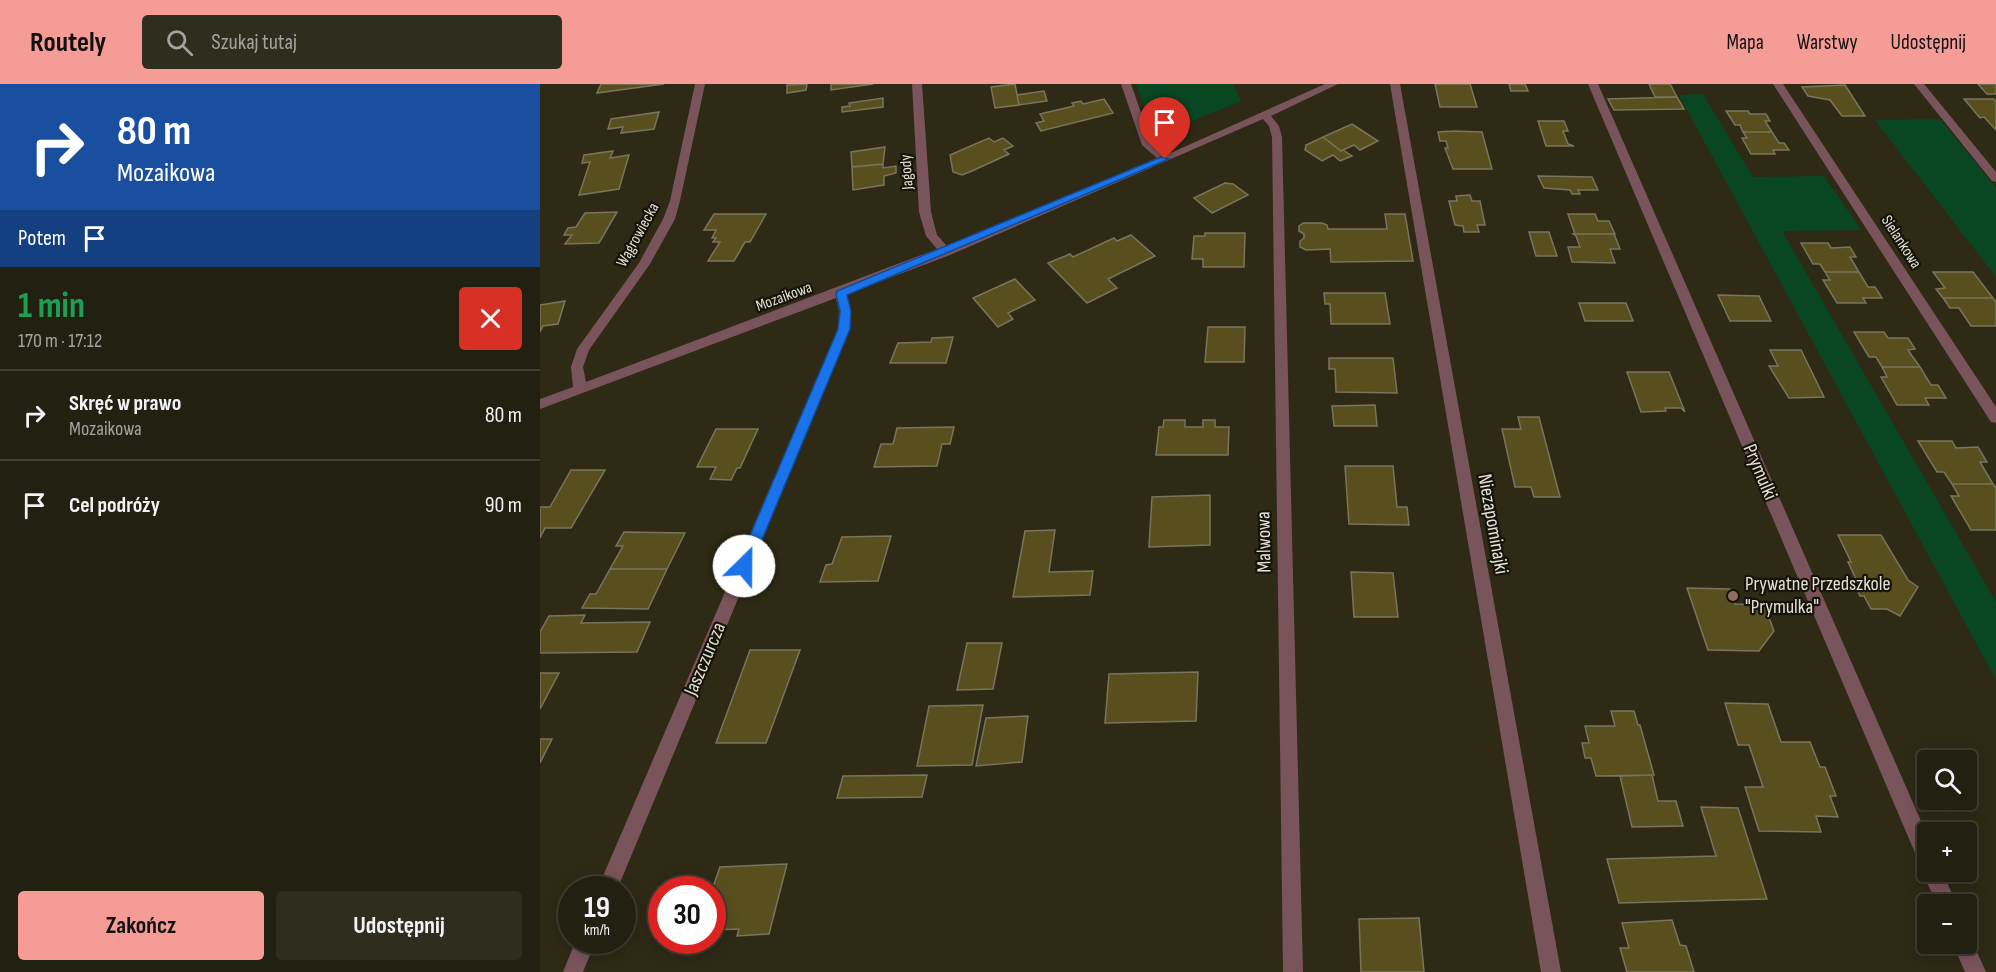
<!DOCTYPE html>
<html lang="pl">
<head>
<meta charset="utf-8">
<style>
	:root { --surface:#222010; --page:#2e2d1e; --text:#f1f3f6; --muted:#a2a39f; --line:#3f3e30; --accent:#f59c96 }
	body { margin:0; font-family:"Sofia Sans Condensed",sans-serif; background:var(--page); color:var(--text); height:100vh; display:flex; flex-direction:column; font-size:22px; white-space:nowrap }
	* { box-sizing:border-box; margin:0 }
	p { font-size:20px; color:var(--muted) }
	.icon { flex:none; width:33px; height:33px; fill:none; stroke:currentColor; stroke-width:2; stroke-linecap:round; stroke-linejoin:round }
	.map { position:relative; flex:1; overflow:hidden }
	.side { display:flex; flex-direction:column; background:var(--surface); width:540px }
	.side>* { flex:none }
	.banner { background:#1a4fa0; color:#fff; overflow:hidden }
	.tools { position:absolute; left:1377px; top:666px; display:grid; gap:12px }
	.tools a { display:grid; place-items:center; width:60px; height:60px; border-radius:6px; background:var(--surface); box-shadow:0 3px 15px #0003,0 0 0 2px var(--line); font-size:30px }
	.speed { position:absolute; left:18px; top:792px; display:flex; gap:12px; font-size:30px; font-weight:700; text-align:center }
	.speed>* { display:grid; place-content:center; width:78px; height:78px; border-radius:50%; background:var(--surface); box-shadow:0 3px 15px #0003,0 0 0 2px var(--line); line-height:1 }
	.speed small { font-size:15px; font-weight:400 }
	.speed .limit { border:9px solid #d22; background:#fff; color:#111 }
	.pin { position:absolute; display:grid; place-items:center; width:51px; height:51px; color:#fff; margin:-62px -26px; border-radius:50% 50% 50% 0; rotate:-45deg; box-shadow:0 0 6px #0007 }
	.pin .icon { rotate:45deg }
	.me { position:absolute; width:66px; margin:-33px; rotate:23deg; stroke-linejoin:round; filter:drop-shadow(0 0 4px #0008) }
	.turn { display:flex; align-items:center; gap:21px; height:126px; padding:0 18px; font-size:27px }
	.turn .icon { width:78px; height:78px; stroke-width:2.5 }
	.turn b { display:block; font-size:42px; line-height:51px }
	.then { display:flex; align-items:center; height:57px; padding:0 18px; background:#0003; gap:12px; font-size:22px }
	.round { display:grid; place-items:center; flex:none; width:63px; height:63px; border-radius:6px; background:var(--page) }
	.head { display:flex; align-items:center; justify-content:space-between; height:102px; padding:0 18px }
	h1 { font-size:36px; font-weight:700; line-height:45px; color:#1e9e55 }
	.primary-button { display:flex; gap:12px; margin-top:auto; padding:12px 18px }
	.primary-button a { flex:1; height:69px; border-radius:6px; background:var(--accent); color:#111; font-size:24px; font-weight:700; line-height:69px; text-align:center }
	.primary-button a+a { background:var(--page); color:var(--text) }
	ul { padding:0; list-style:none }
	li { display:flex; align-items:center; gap:18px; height:90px; padding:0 18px; border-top:2px solid var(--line) }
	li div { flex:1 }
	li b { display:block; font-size:22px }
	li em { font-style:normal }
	header { display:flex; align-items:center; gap:36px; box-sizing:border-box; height:84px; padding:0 30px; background:var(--accent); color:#111 }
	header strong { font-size:28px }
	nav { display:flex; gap:33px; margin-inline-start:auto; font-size:21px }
	.search { width:420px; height:54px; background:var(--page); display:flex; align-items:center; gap:15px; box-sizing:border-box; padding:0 21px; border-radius:6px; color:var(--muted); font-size:22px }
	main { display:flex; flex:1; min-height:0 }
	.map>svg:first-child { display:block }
	.green { fill:#094723 }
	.building { fill:#594f1e; stroke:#79745d; stroke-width:1.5 }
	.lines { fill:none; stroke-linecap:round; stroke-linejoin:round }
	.minor { fill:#7a545b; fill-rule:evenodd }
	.route { fill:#1a73e8; stroke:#114b97; stroke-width:1.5 }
	.education-dot { fill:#8d6e63; stroke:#15130a; stroke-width:2 }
	.labels { text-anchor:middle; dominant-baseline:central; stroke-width:4.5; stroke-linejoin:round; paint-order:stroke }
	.far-street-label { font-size:16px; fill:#e4e1d4; stroke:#15130a }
	.street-label { font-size:20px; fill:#e4e1d4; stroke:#15130a }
	.poi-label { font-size:20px; fill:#e4e1d4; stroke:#15130a; text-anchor:start }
</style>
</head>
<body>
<header>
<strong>Routely</strong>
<div class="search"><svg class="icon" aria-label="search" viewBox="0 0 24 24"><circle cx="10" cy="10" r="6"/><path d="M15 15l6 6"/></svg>Szukaj tutaj</div>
<nav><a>Mapa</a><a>Warstwy</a><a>Udostępnij</a></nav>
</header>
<main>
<section class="side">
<div class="banner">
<div class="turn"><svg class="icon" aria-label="right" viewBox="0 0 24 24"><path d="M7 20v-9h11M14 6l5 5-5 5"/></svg><div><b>80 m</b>Mozaikowa</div></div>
<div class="then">Potem<svg class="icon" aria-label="arrive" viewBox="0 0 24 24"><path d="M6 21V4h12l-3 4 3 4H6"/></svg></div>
</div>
<div class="head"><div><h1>1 min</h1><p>170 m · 17:12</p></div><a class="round" style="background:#d93025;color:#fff"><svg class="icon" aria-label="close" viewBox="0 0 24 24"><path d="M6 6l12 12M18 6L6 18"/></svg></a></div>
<ul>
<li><svg class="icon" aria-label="right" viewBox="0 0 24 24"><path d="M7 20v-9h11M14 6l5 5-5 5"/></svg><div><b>Skręć w prawo</b><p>Mozaikowa</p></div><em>80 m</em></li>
<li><svg class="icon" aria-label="arrive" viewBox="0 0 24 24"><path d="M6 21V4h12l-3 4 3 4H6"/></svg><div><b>Cel podróży</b></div><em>90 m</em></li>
</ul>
<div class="primary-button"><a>Zakończ</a><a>Udostępnij</a></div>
</section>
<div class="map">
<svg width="1456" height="888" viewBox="0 0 1456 888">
	<rect width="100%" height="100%" fill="#2e2a16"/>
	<path class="green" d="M 596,0 L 693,0 L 701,17 L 618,51 L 610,38 Z
		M 1163,10 L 1213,93 L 1284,92 L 1321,146 L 1242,147 L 1456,518 L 1456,596 L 1139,11 Z
		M 1400,35 L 1456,104 L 1456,193 L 1335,36 Z"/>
	<path class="building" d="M 61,0 L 124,0 L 57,9 Z
		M 267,0 L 266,6 L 247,9 L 247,1 Z
		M 291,0 L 333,0 L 291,6 Z
		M 475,0 L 479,21 L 455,24 L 451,3 Z
		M 895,0 L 930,0 L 937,23 L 900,23 Z
		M 969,0 L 985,0 L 988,7 L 971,7 Z
		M 1109,0 L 1130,0 L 1137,13 L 1115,13 Z
		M 1438,0 L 1456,0 L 1456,10 L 1447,10 Z
		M 1305,1 L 1325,32 L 1302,32 L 1290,16 L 1268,12 L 1262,3 Z
		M 504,7 L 507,17 L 479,21 L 477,11 Z
		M 1137,13 L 1144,25 L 1074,26 L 1068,15 Z
		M 343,14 L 343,23 L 302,28 L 302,23 L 310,22 L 309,19 Z
		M 564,15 L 573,29 L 501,47 L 496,39 L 504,37 L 500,30 L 534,22 L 532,19 L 541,17 L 543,20 Z
		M 1424,15 L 1454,15 L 1456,17 L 1456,46 L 1444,33 L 1440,34 Z
		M 1186,27 L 1208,27 L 1210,30 L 1226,30 L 1230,37 L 1225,37 L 1232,48 L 1203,48 L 1200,41 L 1195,41 Z
		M 119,28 L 114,45 L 81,49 L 83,43 L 68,45 L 71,35 Z
		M 998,37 L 1024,37 L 1028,47 L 1023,47 L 1028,60 L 1034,62 L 1006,62 Z
		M 812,40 L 838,57 L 820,66 L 814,61 L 801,67 L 783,53 Z
		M 914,47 L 942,48 L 952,85 L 913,85 L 905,64 L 908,64 L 906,57 L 900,57 L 898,48 Z
		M 1203,48 L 1232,48 L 1239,59 L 1244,59 L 1249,66 L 1233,66 L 1235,70 L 1211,70 L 1202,54 L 1207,54 Z
		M 783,53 L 801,67 L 803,66 L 812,72 L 800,77 L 793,71 L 782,77 L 765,66 L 766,61 Z
		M 449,54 L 454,58 L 463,54 L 473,62 L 464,66 L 469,70 L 432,87 L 422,91 L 413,88 L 410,71 Z
		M 345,63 L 343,80 L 312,83 L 311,68 Z
		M 73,67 L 70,74 L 89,71 L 79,105 L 39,111 L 50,78 L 42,79 L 44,71 Z
		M 343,80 L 343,84 L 356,82 L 356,89 L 344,92 L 344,101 L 313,106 L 312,83 Z
		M 998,92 L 1052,93 L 1058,106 L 1038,106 L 1040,110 L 1032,110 L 1030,106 L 1004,104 Z
		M 685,99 L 693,100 L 708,111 L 672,129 L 654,114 Z
		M 930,111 L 932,117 L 940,117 L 945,141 L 937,141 L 939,148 L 924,148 L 923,142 L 915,141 L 909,117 L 917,117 L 916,112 Z
		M 77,128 L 59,159 L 25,160 L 32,151 L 24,151 L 28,144 L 36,143 L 45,129 Z
		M 174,130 L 226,130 L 210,158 L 205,158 L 194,177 L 168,177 L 180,158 L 173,158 L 176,154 L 172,154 L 176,146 L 164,146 Z
		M 845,130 L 865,130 L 873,177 L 791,178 L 790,165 L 766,166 L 760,163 L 760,157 L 764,154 L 764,150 L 759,147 L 759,142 L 763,139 L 782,139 L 787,141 L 788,145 L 847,145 Z
		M 1028,130 L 1055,130 L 1058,137 L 1069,137 L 1075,150 L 1035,150 Z
		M 989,148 L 1009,148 L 1017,172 L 996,172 Z
		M 665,149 L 705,149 L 704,183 L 663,183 L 663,175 L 652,175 L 654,152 L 665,152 Z
		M 1033,150 L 1074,150 L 1080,165 L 1070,165 L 1075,179 L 1032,178 L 1028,163 L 1040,163 L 1036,152 Z
		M 591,151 L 615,172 L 568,195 L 577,204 L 547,219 L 508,179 L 530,170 L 533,173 L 574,154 L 577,157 Z
		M 1261,159 L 1288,159 L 1291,164 L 1310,163 L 1316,173 L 1310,173 L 1319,188 L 1285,188 L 1280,180 L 1273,180 Z
		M 1285,188 L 1319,188 L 1328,203 L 1335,203 L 1342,214 L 1323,214 L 1326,219 L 1297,219 L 1283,196 L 1290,196 Z
		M 1393,188 L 1433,188 L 1453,214 L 1403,214 L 1396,205 L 1405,204 Z
		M 475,195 L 495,216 L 468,229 L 473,235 L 458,243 L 433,214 Z
		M 784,209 L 845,209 L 850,240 L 791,240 L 790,220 L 785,220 Z
		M 1178,211 L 1219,212 L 1231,237 L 1190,237 Z
		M 1403,214 L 1453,214 L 1456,218 L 1456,242 L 1431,242 L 1419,224 L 1410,224 Z
		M 25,217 L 18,240 L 3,242 L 0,248 L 0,221 Z
		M 1039,219 L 1086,219 L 1093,237 L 1045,237 Z
		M 668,243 L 705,243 L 704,278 L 665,278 Z
		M 1314,248 L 1344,248 L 1348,254 L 1368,254 L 1375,265 L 1368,266 L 1380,283 L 1342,283 L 1336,273 L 1329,273 Z
		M 413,253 L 406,279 L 350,279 L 358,259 L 391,258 L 392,254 Z
		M 1230,266 L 1261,266 L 1284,313 L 1249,314 L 1229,282 L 1238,282 Z
		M 789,274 L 853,274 L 857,309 L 796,308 L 795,285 L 789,285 Z
		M 1342,283 L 1380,283 L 1391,301 L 1398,301 L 1406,314 L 1385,314 L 1389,321 L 1357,321 L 1341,293 L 1347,293 Z
		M 1087,288 L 1129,288 L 1145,328 L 1141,324 L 1125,324 L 1126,327 L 1101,328 Z
		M 835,321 L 837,342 L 794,342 L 792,322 Z
		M 978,333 L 999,333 L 1020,413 L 994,413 L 991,403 L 975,403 L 962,345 L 981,345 Z
		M 624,336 L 645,336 L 645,343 L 663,343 L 663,336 L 675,336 L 675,343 L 689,343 L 688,371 L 616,371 L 619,343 L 623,343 Z
		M 414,343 L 410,360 L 402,360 L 397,382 L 334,383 L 341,360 L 353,360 L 357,344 Z
		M 176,345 L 218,345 L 200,384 L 197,384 L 191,396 L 170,395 L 176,383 L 157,383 Z
		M 1378,357 L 1412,357 L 1416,364 L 1438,363 L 1447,378 L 1440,378 L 1453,400 L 1412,400 L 1404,388 L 1397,388 Z
		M 805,382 L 853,382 L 857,423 L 867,423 L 869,441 L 809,440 Z
		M 31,386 L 65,386 L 31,444 L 5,444 L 0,454 L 0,423 L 10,423 Z
		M 1412,400 L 1453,400 L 1456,404 L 1456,446 L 1431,446 L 1411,412 L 1419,412 Z
		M 670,411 L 670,461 L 609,463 L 612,413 Z
		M 515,446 L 509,488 L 553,487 L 550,511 L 473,513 L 485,447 Z
		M 84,448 L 145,449 L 127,485 L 70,485 L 83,462 L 76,462 Z
		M 1298,451 L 1341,451 L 1368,496 L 1378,503 L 1360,532 L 1347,525 L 1331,525 L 1324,512 L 1320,512 L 1312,495 L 1316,495 L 1308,478 L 1311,478 Z
		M 351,452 L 338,497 L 280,498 L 286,481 L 292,480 L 302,453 Z
		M 70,485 L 127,485 L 108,525 L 42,524 L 50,510 L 56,510 Z
		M 811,488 L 853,489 L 858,533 L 814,533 Z
		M 1147,504 L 1190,505 L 1195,520 L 1224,521 L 1234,547 L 1219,567 L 1168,566 Z
		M 45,531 L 41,539 L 110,538 L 97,568 L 0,569 L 0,548 L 9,532 Z
		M 427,559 L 462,559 L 453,605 L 417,606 Z
		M 210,566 L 260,566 L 226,659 L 176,659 Z
		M 658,588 L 656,637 L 565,639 L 569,590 Z
		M 0,589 L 19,589 L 0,625 Z
		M 1185,619 L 1228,620 L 1241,658 L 1270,658 L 1280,683 L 1285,683 L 1296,712 L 1290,712 L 1298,733 L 1276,732 L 1281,748 L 1219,747 L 1205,703 L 1223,703 L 1209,661 L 1198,661 Z
		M 443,621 L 432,681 L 377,682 L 389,622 Z
		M 1071,627 L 1094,627 L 1098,641 L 1100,641 L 1114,691 L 1056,692 L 1051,674 L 1045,674 L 1042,659 L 1049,659 L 1045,642 L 1075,642 Z
		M 488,632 L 482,678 L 436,682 L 446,634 Z
		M 0,655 L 12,655 L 0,679 Z
		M 387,691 L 382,713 L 297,714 L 303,692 Z
		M 1112,691 L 1118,717 L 1136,717 L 1143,742 L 1092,743 L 1080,692 Z
		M 1161,723 L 1198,724 L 1227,815 L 1079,819 L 1067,775 L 1176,772 Z
		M 247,780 L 229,850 L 197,852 L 199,845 L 172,846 L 172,806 L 180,783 Z
		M 879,834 L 884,888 L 821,888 L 819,835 Z
		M 1132,836 L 1140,861 L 1146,862 L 1154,888 L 1087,888 L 1080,864 L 1089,864 L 1082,839 Z"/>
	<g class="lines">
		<path class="minor" d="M 155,0 L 165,0 L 140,117 L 135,135 L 110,180 L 49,266 L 43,283 L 46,298 L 397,165 L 386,152 L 379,128 L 372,0 L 382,0 L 391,128 L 397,151 L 407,162 L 617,74 L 602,61 L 581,0 L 591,0 L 612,60 L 626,71 L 785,0 L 798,0 L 731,32 L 739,42 L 742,53 L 763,888 L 743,888 L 732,53 L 729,42 L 723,35 L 410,171 L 307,210 L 311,227 L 310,245 L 77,806 L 57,806 L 298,245 L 299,227 L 296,214 L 0,325 L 0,315 L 33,303 L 31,283 L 37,265 L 99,179 L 123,135 L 130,117 Z
			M 850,0 L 860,0 L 1021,888 L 1001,888 Z
			M 1048,0 L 1058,0 L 1388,753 L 1388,788 L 1402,788 L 1417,820 L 1397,820 L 1382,788 L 1384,784 L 1381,783 Z
			M 1233,0 L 1243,0 L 1456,323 L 1456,339 L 1451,338 Z
			M 1374,0 L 1384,0 L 1456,88 L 1456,98 L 1452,97 Z
			M 1426,851 L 1430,853 L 1446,888 L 1425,888 L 1413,860 L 1426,860 Z
			M 36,856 L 56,856 L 43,888 L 23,888 Z"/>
	</g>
	<path class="route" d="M 621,73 L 629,75 L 307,211 L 311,227 L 310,245 L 211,482 L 209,486 L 199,486 L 197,482 L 298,245 L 300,227 L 296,210 L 297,207 Z"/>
	<circle class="education-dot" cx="1193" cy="512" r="6"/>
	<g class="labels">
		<g class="far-street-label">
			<text transform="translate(367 88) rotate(-94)">Jagody</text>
			<text transform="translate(98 151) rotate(-61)">Wągrowiecka</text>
			<text transform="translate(1361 158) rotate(57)">Sielankowa</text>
			<text transform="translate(244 213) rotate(-20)">Mozaikowa</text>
		</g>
		<g class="street-label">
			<text transform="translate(1220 388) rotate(67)">Prymulki</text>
			<text transform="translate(953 440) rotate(80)">Niezapominajki</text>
			<text transform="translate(724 458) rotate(-91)">Malwowa</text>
			<text transform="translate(165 575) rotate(-67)">Jaszczurcza</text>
		</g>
		<g class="poi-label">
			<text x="1205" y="500">Prywatne Przedszkole<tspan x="1205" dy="23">"Prymulka"</tspan></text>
		</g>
	</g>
</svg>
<div class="tools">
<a><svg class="icon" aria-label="search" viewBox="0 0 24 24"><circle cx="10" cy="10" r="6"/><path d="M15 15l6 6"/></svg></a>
<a>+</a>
<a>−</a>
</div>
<div class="speed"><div>19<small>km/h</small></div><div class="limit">30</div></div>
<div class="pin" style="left:625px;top:75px;background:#d93025"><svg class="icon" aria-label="arrive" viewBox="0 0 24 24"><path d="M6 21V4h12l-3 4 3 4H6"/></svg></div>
<svg class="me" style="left:204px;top:482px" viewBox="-20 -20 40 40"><circle r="19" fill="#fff"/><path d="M0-13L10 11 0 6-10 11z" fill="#1a73e8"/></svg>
</div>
</main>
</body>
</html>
